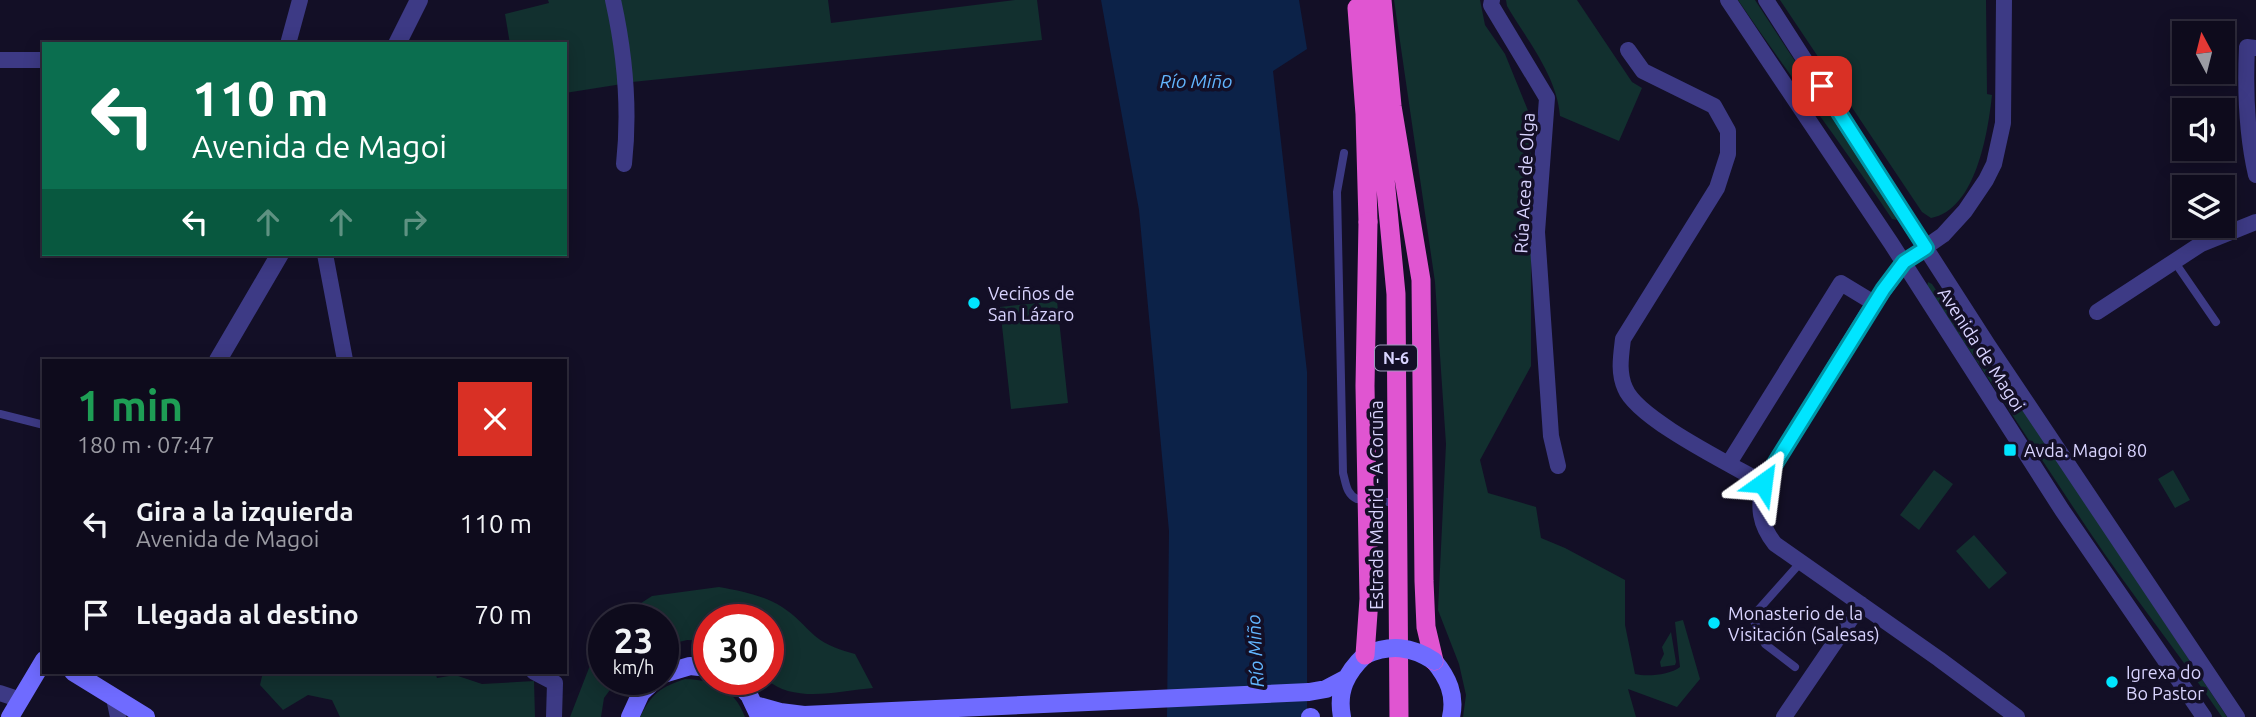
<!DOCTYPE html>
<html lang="es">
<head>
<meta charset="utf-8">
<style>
	:root { --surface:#0e0b1c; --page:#171425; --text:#f1f3f6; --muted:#9b9ba3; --line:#2e2b3b }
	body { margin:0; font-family:Ubuntu,sans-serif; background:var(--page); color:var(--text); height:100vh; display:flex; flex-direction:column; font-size:26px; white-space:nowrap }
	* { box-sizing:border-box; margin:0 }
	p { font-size:23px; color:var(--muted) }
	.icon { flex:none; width:38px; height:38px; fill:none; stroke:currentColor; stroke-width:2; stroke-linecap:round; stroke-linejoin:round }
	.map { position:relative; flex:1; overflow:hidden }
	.details { position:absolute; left:42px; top:359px; width:525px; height:315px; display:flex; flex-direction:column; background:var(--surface); border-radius:0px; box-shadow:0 4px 18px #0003,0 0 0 2px var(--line) }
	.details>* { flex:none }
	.top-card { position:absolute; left:42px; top:42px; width:525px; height:214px; border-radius:0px; box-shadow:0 4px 18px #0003,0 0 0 2px var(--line); background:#0b6e4f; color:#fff; overflow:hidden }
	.needle { width:46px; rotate:353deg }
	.tools { position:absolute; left:2172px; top:21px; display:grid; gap:14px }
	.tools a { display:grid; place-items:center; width:63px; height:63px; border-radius:0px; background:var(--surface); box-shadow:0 4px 18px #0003,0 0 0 2px var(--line); font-size:35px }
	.speed { position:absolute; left:588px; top:604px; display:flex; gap:14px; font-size:35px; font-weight:700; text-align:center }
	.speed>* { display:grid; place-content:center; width:91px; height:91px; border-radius:50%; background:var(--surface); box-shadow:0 4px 18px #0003,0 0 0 2px var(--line); line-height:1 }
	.speed small { font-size:18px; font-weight:400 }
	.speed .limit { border:10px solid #d22; background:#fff; color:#111 }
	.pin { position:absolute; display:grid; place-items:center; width:60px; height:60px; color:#fff; margin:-30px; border-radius:14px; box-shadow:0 4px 10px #0006 }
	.me { position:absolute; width:77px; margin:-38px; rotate:31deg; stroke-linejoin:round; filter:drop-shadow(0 0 5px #0008) }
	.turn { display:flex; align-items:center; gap:24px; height:147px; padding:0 35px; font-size:32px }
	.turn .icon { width:91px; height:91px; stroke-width:2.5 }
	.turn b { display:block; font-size:49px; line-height:60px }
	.lanes { display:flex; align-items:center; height:66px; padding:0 35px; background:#0003; justify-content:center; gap:35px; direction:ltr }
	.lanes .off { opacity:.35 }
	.round { display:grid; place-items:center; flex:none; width:74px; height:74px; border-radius:0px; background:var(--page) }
	.summary { display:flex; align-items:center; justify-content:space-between; height:119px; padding:0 35px }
	h1 { font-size:42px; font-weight:700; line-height:52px; color:#1e9e55 }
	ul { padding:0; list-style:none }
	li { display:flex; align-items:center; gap:21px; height:91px; padding:0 35px }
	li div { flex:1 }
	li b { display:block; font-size:26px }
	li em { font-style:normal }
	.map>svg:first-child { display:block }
	.green { fill:#12302f }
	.water { fill:#0c2248 }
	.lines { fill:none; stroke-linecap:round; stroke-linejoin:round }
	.service { stroke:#3d3a85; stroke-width:8 }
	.minor { stroke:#3d3a85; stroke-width:16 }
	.tertiary { stroke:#3d3a85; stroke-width:18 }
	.secondary { stroke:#6f6bff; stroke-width:18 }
	.trunk { stroke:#e055d1; stroke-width:19 }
	.secondary-bridge { stroke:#6f6bff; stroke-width:18 }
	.trunk-bridge { stroke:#e055d1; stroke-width:19 }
	.route-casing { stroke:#0095a6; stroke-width:18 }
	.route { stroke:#00e5ff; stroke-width:12 }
	.poi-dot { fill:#00e5ff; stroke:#130f26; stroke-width:2.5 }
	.labels { text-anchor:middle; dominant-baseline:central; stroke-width:7; stroke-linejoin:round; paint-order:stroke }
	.shield { fill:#130f26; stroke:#9e99be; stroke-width:2 }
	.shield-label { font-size:16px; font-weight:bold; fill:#d9d4ff }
	.street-label { font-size:18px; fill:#d9d4ff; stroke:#130f26 }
	.poi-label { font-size:18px; fill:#d9d4ff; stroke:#130f26; text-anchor:start }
	.water-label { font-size:19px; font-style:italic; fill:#62b6ff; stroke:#130f26 }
</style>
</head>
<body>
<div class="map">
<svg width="2256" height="717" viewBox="0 0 2256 717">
	<rect width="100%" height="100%" fill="#130f26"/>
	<path class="green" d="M 548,0 L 607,0 L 622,84 L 565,93 L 565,44 L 510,44 L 505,14 L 549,3 Z
		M 619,0 L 828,0 L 831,23 L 1015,0 L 1037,0 L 1042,40 L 632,82 Z
		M 1394,0 L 1480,0 L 1485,25 L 1505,54 L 1531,118 L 1531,366 L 1480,460 L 1488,493 L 1536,507 L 1541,538 L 1565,548 L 1625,580 L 1625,625 L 1635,674 C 1647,677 1670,675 1680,667 L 1675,622 L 1683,620 L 1700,679 L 1677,707 L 1628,689 L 1636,717 L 1463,717 L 1466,695 L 1459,664 L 1438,610 L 1446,444 L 1435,282 Z
		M 1506,0 L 1577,0 L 1632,82 L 1642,88 L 1619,141 L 1560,116 C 1557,76 1527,40 1507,6 Z
		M 1738,0 L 1755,0 L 1893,211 L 1897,220 L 1892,219 C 1842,144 1788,74 1738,0 Z
		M 1780,0 L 1986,0 L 1987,94 L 1992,95 C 1988,132 1976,210 1931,218 L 1922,212 Z
		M 1928,282 L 1932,284 L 1983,359 L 2035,426 L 2227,717 L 2222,717 C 2179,653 2131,594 2089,531 C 2035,450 1982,368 1927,287 Z
		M 1057,301 L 1068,403 L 1011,409 L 1000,307 Z
		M 1934,470 L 1953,484 L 1919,530 L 1900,515 Z
		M 2173,470 L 2190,500 L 2175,508 L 2158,479 Z
		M 1974,535 L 2007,573 L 1989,589 L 1956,551 Z
		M 719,587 C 741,591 763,595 782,607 C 795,615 804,626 815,636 C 827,646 841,650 855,654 L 873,688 C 839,691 794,704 766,679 L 768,679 L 768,620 L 709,620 L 709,641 L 687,640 L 663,646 L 663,620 L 628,619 L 635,607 L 652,596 Z
		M 1671,632 L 1676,662 L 1675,665 L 1661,667 L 1660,662 L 1664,654 L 1662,647 Z
		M 604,650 L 604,679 L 618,679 L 604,698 L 601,717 L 570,717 L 589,668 Z
		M 263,672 L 435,672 L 437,678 L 455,675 L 482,684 L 534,681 L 535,717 L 340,717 L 332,700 L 308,695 L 283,710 L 260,685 Z
		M 685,679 C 714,680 734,688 745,717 L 640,717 C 652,693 661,687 685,679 Z"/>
	<path class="water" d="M 1101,0 L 1299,0 L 1307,49 L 1273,71 L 1307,372 L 1307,717 L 1167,717 L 1169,531 L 1139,210 Z"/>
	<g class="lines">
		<path class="service" d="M 1344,153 L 1337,192 L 1343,473 C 1346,483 1346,494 1357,499 L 1397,503
			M 2174,261 L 2216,322
			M 0,414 L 44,425
			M 1795,667 L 1765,644 L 1752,617 L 1801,562"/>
		<path class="minor" d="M 613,0 C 625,54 630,109 624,164
			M 1492,0 L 1491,5 L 1547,98 L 1537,232 L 1551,436 L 1558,466
			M 1728,0 L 1891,243 L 2062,510 L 2204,717
			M 1766,0 L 1988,345 L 2237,717
			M 2004,0 L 2003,123 L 1994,164 L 1986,180 L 1965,211 L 1943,235 L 1904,262 L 1867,314 L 1763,483 C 1758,507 1759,524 1775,544 L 1939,659 L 2017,717
			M 288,44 L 300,0
			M 2256,48 L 2247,47 C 2245,91 2246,132 2256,175
			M 1628,50 L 1643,71 L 1714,106 L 1728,131 L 1728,154 L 1717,188 L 1623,339 C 1621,356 1618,372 1625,388 C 1637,419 1732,465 1763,483
			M 0,60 L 44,60
			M 325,254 L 345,360
			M 2097,312 L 2201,244 L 2256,222
			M 1729,463 L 1841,283 L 1874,303
			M 534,672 L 555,683 L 554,717
			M 0,693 L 21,700
			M 114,698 L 118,717
			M 1784,717 L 1861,604"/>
		<path class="tertiary" d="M 397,44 L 419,0
			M 218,360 L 280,254"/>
		<path class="secondary" d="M 1434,661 C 1448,678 1456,695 1451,717
			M 73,672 L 146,717
			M 663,674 L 690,666 L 709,668
			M 734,679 L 749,695 L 759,716
			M 755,705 L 780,712 L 804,715 L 1309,692 L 1326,689 L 1345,679
			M 10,717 L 44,660
			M 630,717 L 641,693 L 656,679
			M 1310,717 L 1311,717
			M 1342,717 C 1337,691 1346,673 1365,655"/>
		<path class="trunk" d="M 1368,0 L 1396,294 L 1399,717
			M 1382,0 L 1392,106 L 1421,280 L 1424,581 L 1426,627 L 1434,661
			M 1357,8 L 1365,114 L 1368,222"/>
		<path class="secondary-bridge" d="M 1365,655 C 1390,644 1411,646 1434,661"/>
		<path class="trunk-bridge" d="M 1365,655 L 1369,599 L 1365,386 L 1368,222"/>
	</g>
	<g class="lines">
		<defs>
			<path id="route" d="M 1763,483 L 1883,290 L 1904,262 L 1926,248 L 1822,86"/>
		</defs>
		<use href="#route" class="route-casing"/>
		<use href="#route" class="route"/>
	</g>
	<g class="poi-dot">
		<circle cx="974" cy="303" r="7"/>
		<rect x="2003" y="443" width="14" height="14" rx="3.5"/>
		<circle cx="1714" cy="623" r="7"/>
		<circle cx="2112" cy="682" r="7"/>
	</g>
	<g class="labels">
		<rect class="shield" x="1375" y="345.5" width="42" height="25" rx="5"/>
		<g class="shield-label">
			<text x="1396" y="358">N-6</text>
		</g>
		<g class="street-label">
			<text transform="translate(1524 183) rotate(-87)">Rúa Acea de Olga</text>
			<text transform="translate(1982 349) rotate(57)">Avenida de Magoi</text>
			<text transform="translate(1376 505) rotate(-90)">Estrada Madrid - A Coruña</text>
		</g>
		<g class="poi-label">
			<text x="988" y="293">Veciños de<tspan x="988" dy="21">San Lázaro</tspan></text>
			<text x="2024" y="450">Avda. Magoi 80</text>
			<text x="1728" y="613">Monasterio de la<tspan x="1728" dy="21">Visitación (Salesas)</tspan></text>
			<text x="2126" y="672">Igrexa do<tspan x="2126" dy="21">Bo Pastor</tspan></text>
		</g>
		<g class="water-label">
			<text x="1196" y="81">Río Miño</text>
			<text transform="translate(1255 651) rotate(-93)">Río Miño</text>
		</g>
	</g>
</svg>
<div class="tools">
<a><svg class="needle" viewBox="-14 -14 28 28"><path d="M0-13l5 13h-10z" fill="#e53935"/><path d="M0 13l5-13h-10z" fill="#9b9ba3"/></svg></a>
<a><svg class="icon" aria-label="sound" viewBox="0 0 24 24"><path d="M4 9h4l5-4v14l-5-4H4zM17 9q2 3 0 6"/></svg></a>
<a><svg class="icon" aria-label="layers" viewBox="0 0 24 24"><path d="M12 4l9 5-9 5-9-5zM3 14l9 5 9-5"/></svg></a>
</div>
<div class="speed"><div>23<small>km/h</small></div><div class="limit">30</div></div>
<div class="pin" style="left:1822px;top:86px;background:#d93025"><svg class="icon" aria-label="arrive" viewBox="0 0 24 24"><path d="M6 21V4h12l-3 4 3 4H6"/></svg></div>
<svg class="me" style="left:1763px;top:483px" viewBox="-20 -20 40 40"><path d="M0-17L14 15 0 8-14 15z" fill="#00e5ff" stroke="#fff" stroke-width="4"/></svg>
<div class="top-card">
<div class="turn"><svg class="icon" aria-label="left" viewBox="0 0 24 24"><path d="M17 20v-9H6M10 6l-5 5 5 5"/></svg><div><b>110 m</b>Avenida de Magoi</div></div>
<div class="lanes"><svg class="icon" aria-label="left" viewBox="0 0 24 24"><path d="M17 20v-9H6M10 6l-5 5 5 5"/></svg><svg class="icon off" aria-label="ahead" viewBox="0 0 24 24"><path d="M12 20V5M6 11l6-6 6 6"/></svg><svg class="icon off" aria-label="ahead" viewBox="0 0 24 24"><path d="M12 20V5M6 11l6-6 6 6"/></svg><svg class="icon off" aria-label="right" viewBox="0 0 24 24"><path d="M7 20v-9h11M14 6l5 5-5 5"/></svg></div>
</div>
<section class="details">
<div class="summary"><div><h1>1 min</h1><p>180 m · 07:47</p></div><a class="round" style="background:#d93025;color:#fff"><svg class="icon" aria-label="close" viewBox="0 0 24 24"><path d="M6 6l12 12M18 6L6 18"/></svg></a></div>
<ul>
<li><svg class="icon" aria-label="left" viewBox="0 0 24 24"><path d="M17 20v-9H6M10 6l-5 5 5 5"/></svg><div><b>Gira a la izquierda</b><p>Avenida de Magoi</p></div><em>110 m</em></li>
<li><svg class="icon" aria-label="arrive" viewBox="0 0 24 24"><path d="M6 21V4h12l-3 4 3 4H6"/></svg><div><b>Llegada al destino</b></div><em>70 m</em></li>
</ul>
</section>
</div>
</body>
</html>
